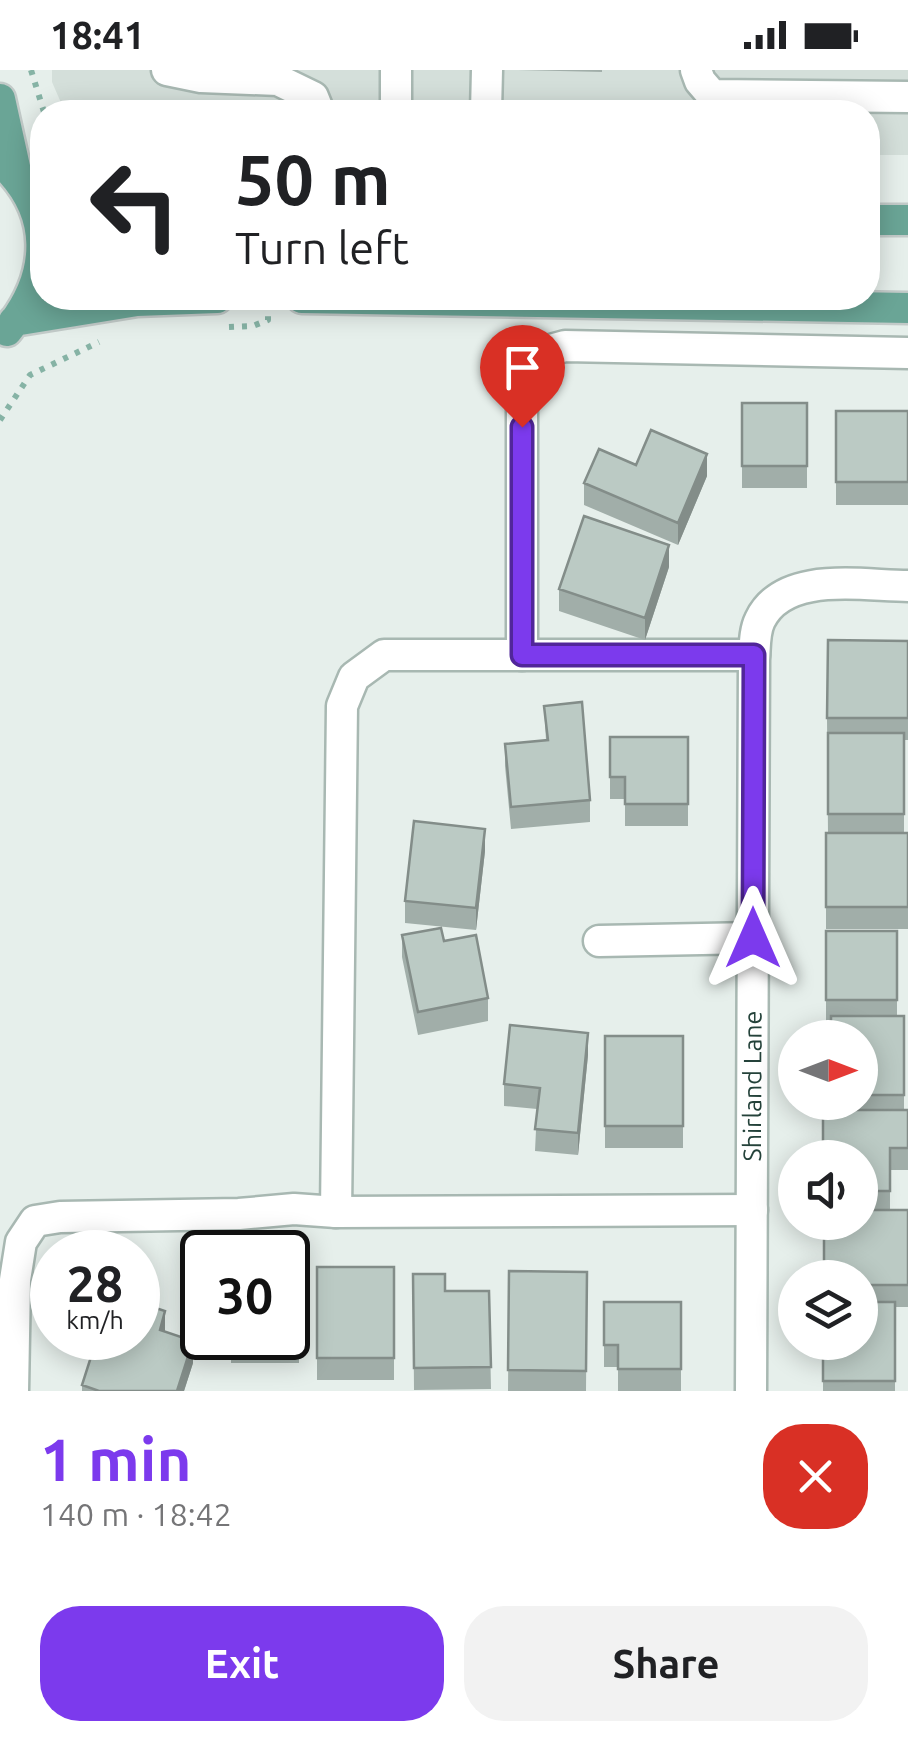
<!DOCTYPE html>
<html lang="en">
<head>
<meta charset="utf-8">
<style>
	:root { --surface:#fff; --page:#f2f2f2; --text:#202124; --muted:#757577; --accent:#7c3aed }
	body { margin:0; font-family:Ubuntu,sans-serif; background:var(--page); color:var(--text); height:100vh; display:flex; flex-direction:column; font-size:38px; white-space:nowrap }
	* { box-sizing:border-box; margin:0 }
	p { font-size:32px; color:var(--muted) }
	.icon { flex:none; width:55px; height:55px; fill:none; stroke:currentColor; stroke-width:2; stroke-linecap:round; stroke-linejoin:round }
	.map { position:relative; height:1321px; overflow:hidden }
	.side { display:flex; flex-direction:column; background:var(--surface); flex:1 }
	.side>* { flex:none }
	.hud { position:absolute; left:30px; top:30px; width:850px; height:210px; border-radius:40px; box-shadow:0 5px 25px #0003; background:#fff; color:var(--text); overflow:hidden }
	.needle { width:65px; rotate:90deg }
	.tools { position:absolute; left:778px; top:950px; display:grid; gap:20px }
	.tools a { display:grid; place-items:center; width:100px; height:100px; border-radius:50%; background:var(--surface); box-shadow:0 5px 25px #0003; font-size:50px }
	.speed { position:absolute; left:30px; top:1160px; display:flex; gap:20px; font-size:50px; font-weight:700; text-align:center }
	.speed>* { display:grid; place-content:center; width:130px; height:130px; border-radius:50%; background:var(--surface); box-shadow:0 5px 25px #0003; line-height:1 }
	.speed small { font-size:25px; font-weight:400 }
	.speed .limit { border:5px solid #111; border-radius:15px; background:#fff; color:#111 }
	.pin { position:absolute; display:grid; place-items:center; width:85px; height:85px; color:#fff; margin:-102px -42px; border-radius:50% 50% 50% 0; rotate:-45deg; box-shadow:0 0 10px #0007 }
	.pin .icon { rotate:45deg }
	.me { position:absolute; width:110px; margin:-55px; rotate:0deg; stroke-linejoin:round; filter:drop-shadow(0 0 8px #0008) }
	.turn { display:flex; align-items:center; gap:35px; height:210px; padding:0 40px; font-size:45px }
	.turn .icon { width:130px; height:130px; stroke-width:2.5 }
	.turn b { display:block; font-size:70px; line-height:85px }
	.round { display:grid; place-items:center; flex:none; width:105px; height:105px; border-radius:40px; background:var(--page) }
	.head { display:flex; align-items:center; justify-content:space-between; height:170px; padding:0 40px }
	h1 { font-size:60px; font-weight:600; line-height:75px; color:var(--accent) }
	.button { display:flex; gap:20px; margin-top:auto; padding:20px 40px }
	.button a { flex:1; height:115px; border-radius:40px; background:var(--accent); color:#fff; font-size:40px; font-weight:600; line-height:115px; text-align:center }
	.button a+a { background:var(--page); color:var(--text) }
	.status { display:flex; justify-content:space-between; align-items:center; height:70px; padding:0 50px; background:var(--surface); direction:ltr }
	.status svg { height:28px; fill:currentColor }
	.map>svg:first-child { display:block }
	.built { fill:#d4dfda }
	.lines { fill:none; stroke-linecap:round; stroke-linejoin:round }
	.minor-casing { stroke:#a8b8b2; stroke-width:35 }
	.major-casing { stroke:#c2cac8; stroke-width:35 }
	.path { stroke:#86b3a5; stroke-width:6; stroke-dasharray:5 8; stroke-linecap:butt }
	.minor { stroke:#fff; stroke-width:30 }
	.major { stroke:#6aa596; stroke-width:30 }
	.wall { fill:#a1aea9 }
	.shaded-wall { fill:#838d89 }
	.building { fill:#bbcac4; stroke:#838d89; stroke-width:2.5 }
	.route-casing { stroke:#51269a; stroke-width:25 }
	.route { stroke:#7c3aed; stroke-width:18 }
	.labels { text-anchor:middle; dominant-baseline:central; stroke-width:9; stroke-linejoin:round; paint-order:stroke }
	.street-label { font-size:25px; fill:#24423a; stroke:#f7fbf9 }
</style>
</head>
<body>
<div class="status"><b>18:41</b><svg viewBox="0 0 49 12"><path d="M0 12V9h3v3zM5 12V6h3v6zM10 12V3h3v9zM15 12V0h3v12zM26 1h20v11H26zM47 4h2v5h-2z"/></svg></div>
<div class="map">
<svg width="908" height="1321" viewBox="0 0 908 1321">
	<rect width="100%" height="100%" fill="#e6efeb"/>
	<path class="built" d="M 52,0 L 908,0 L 908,85 L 868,85 L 868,42 L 65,42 L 52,12 Z"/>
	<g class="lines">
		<defs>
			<g id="minor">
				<path d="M 167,0 L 201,7 L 278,10 L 313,27 L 319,42"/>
				<path d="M 696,0 L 700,11 L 712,25 L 908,27"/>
				<path d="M 396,42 L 396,0"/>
				<path d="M 486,42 L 487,0"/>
				<path d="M 522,585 L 522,319 L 536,284 L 565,276 L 908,283"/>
				<path d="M 599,871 L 753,868"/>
				<path d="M 752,1140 L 336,1142 L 342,636 L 354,607 L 384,585 L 754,585"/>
				<path d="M 13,1321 L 15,1210 L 21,1172 L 35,1151 L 60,1147 L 239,1144 L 294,1139 L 336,1142"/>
				<path id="s1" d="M 751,1321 L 754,590 C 755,578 754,562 760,550 C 784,500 863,516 908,516"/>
			</g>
			<path id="major" d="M 0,29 L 17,106
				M 0,91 C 55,141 53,205 7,261
				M 868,150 L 908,150
				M 302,228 L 908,238
				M 14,251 L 137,231 L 217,228"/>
		</defs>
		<use href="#minor" class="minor-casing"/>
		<use href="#major" class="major-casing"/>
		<path class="path" d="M 31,0 L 44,42
			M 229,257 L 253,256 L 268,250 L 268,234
			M 0,350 L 30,305 L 99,272"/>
		<use href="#minor" class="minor"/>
		<use href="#major" class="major"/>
	</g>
	<path class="wall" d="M 518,0 L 602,0 L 602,2 Z
		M 742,333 L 807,333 L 807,418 L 742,418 Z
		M 836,341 L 908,341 L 908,435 L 836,435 Z
		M 636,395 L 707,406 L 678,475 L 584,435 L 584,413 Z
		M 669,497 L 645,570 L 559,541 L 559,519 Z
		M 908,571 L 908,670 L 904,670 L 904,763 L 908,763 L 908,859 L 826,859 L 826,763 L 828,763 L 827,648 Z
		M 544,636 L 590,730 L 590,752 L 511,759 L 505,696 L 505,674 L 546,670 Z
		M 610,667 L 688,667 L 688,756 L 625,756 L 625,729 L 610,729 Z
		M 485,781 L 476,860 L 405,853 L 405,831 Z
		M 826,861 L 897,861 L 897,946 L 904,946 L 904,1040 L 908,1040 L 908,1100 L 890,1100 L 890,1140 L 908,1140 L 908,1237 L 895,1237 L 895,1321 L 823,1321 L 823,1272 L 860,1272 L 860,1088 L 831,1040 L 831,1032 L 860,1032 L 860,968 L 831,952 L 826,952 Z
		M 402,865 L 444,871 L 488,928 L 488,951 L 418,965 L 402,887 Z
		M 605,966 L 683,966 L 683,1078 L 605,1078 Z
		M 588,985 L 578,1085 L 535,1081 L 537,1039 L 504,1036 L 504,1014 Z
		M 299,1182 L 299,1293 L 231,1293 L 231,1268 Z
		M 317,1197 L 394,1197 L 394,1310 L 317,1310 Z
		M 509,1201 L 587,1202 L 586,1321 L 508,1321 Z
		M 413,1204 L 445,1221 L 489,1221 L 491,1319 L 414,1320 Z
		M 604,1232 L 681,1232 L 681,1321 L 618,1321 L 618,1297 L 604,1297 Z
		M 165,1262 L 193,1293 L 184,1321 L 82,1321 L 82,1315 Z"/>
	<path class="shaded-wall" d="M 707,384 L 707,406 L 678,475 L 678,453 Z
		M 669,475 L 669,497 L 645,570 L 645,548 Z
		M 485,759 L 485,781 L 476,860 L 476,838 Z
		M 588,963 L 588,985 L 578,1085 L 578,1063 Z
		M 165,1241 L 165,1263 L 160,1260 Z
		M 193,1271 L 193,1293 L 184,1321 L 177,1321 Z"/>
	<path class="building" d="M 742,333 L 807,333 L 807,396 L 742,396 Z
		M 836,341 L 908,341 L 908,412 L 836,412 Z
		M 651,360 L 707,384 L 678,453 L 584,413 L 599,379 L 636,395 Z
		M 584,446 L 669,475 L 645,548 L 559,519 Z
		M 828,570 L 908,571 L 908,648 L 827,648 Z
		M 582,632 L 590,730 L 511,737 L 505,674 L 548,670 L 544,636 Z
		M 828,663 L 904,663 L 904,744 L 828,744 Z
		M 610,667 L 688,667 L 688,734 L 625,734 L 625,707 L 610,707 Z
		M 414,751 L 485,759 L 476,838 L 405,831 Z
		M 826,763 L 908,763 L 908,837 L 826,837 Z
		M 441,858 L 444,871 L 476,865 L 488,928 L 418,942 L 402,865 Z
		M 826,861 L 897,861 L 897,930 L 826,930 Z
		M 831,946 L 904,946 L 904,1025 L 860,1025 L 860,968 L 831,968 Z
		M 510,955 L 588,963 L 578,1063 L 535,1059 L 540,1018 L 504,1014 Z
		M 605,966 L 683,966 L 683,1056 L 605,1056 Z
		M 823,1040 L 908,1040 L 908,1078 L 890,1078 L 890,1121 L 860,1121 L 860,1088 L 823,1088 Z
		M 860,1140 L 908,1140 L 908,1215 L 860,1215 L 860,1208 L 824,1208 L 824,1152 L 860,1152 Z
		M 231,1182 L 299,1182 L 299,1271 L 231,1271 L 231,1268 L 288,1268 L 288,1182 Z
		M 317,1197 L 394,1197 L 394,1288 L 317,1288 Z
		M 509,1201 L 587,1202 L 586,1301 L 508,1300 Z
		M 413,1204 L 445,1204 L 445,1221 L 489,1221 L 491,1297 L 414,1298 Z
		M 138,1232 L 165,1241 L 160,1260 L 193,1271 L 177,1321 L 99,1321 L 82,1315 L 97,1268 L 138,1268 Z
		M 604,1232 L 681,1232 L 681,1299 L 618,1299 L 618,1275 L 604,1275 Z
		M 860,1232 L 895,1232 L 895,1311 L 823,1311 L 823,1272 L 860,1272 Z"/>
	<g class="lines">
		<defs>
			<path id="route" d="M 522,357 L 522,585 L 754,585 L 753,868"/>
		</defs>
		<use href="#route" class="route-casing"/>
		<use href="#route" class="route"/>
	</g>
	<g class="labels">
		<g class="street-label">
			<text stroke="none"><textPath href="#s1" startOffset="305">Shirland Lane</textPath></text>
		</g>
	</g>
</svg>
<div class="tools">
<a><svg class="needle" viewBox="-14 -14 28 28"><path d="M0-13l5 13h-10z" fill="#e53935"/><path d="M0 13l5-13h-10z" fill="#757577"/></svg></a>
<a><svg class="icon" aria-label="sound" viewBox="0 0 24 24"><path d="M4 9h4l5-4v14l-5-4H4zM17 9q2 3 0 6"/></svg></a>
<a><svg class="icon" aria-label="layers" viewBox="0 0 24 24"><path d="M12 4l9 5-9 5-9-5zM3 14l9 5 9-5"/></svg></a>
</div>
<div class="speed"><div>28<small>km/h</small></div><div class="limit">30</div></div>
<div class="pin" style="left:522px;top:357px;background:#d93025"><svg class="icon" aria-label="arrive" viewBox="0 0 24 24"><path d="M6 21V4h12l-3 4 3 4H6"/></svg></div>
<svg class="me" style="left:753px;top:868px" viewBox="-20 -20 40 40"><path d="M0-17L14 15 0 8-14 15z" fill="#7c3aed" stroke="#fff" stroke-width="4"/></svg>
<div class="hud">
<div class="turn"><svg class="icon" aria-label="left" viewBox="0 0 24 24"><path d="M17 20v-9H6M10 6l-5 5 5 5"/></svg><div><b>50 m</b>Turn left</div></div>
</div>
</div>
<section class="side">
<div class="head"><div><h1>1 min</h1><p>140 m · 18:42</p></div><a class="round" style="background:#d93025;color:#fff"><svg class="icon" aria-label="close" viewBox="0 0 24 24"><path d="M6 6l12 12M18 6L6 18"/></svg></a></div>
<div class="button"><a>Exit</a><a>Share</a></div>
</section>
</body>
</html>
